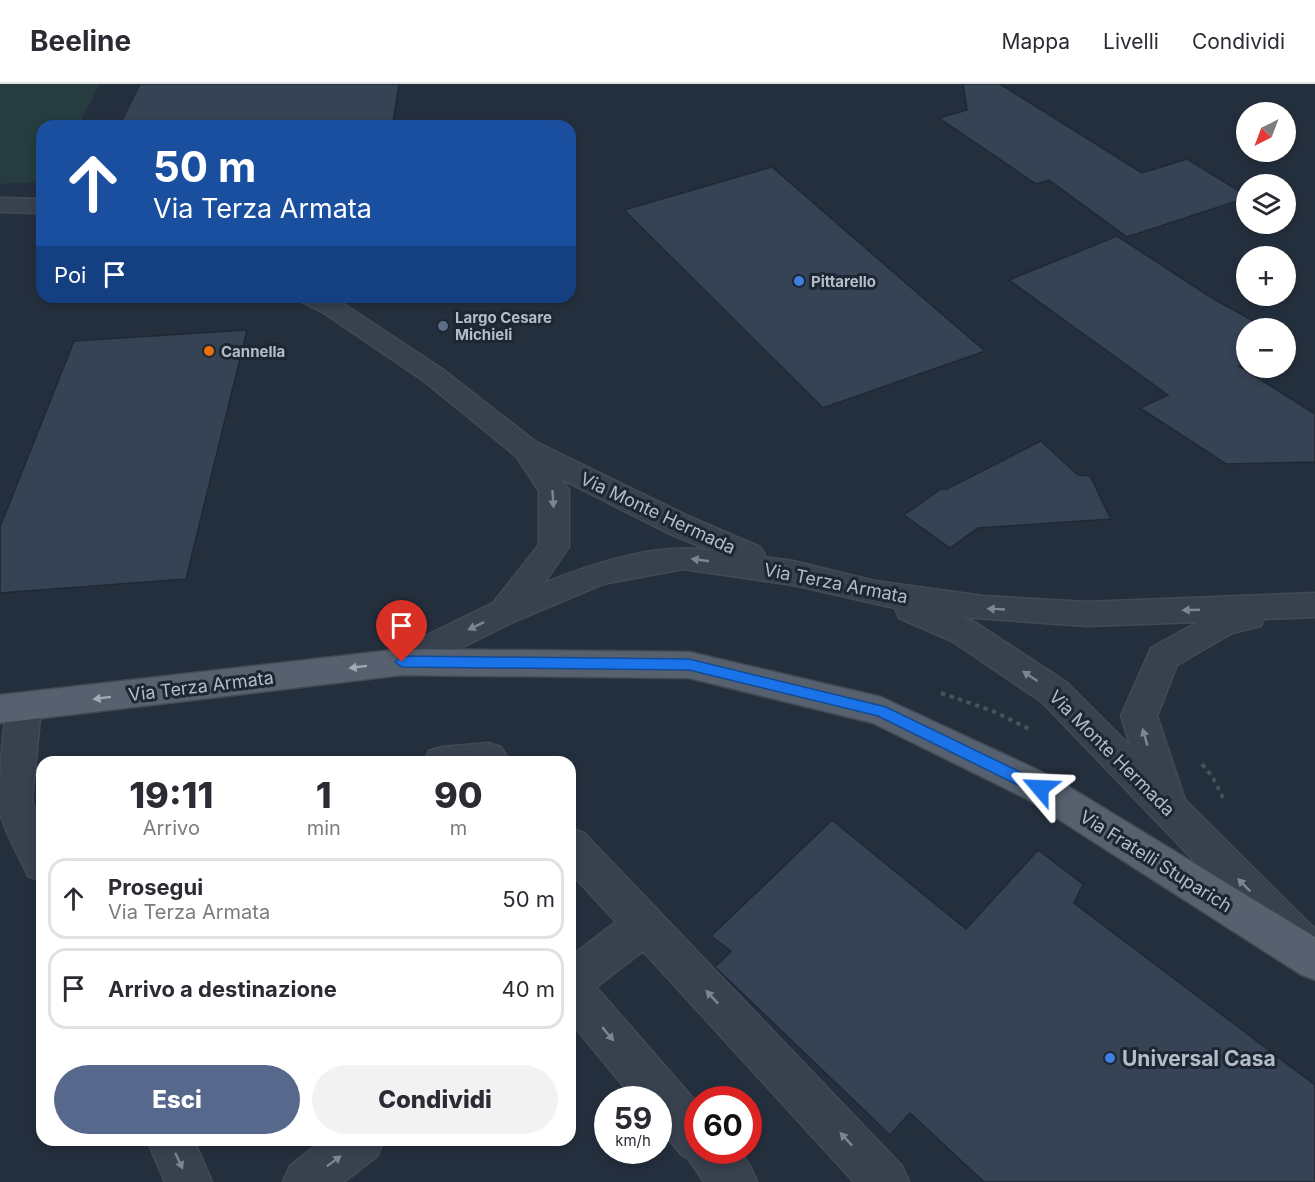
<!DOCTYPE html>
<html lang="it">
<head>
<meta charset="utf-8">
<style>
	:root { --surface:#fff; --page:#f2f2f3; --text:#2b2b33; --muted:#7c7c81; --line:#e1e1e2; --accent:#56698c }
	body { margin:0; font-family:Inter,sans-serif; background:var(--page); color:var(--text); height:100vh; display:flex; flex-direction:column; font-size:22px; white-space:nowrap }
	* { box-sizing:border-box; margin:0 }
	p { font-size:20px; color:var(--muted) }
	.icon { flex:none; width:33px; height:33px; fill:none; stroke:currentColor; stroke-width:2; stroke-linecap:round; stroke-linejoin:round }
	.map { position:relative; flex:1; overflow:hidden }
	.drawer { position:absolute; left:36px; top:672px; width:540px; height:390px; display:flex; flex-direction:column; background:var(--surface); border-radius:18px; box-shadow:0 3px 9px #0003 }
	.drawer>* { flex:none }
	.banner { position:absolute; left:36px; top:36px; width:540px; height:183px; border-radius:18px; box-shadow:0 3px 9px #0003; background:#1a4fa0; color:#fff; overflow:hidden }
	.needle { width:39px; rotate:222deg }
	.buttons { position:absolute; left:1236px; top:18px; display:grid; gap:12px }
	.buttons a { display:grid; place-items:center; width:60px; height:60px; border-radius:50%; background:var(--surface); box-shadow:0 3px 9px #0003; font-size:30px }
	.speed { position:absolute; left:594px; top:1002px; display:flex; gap:12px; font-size:30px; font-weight:700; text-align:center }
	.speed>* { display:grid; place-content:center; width:78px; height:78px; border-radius:50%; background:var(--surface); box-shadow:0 3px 9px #0003; line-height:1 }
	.speed small { font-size:15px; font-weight:400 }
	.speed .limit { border:9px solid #d22; background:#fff; color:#111 }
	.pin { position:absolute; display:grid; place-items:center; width:51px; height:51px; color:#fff; margin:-62px -26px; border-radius:50% 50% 50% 0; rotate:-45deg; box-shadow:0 0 6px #0007 }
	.pin .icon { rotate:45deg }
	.me { position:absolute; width:66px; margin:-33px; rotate:296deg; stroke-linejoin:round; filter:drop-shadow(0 0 4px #0008) }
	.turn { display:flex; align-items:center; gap:21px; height:126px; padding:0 18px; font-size:27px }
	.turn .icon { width:78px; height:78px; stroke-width:2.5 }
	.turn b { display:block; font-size:42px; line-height:51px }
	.then { display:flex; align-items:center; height:57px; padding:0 18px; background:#0003; gap:12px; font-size:22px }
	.eta { display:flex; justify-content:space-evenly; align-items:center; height:102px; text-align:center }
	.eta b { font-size:36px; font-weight:800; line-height:42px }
	.action { display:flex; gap:12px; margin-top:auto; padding:12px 18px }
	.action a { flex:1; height:69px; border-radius:36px; background:var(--accent); color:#fff; font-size:24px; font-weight:800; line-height:69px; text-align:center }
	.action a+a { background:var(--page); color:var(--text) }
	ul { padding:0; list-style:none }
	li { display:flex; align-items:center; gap:18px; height:81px; margin:0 12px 9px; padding:0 6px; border:3px solid var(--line); border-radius:18px }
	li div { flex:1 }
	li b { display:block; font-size:22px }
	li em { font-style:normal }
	header { display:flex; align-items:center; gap:36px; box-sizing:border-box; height:84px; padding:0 30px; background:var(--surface); border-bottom:2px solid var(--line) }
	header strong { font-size:28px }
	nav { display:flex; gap:33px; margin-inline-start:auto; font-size:21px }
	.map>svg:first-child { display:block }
	.green { fill:#263c3f }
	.building { fill:#364354; stroke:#1f2835; stroke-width:1.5 }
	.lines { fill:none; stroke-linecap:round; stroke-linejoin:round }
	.minor-casing { stroke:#414a57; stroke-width:3 }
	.major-casing { stroke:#414a57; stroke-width:3 }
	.path { stroke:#3f5557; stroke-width:4; stroke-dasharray:4.5 4.5; stroke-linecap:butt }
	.minor { fill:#38414e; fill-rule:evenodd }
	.major { fill:#56606e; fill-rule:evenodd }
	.oneway { fill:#7c8592 }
	.oneway2 { fill:#a1aab7 }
	.route { fill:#1a73e8; stroke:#114b97; stroke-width:1.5 }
	.shop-dot { fill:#3f7fe0; stroke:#1d2633; stroke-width:2 }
	.service-dot { fill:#5c6f8a; stroke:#1d2633; stroke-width:2 }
	.food-dot { fill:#e8710a; stroke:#1d2633; stroke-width:2 }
	.labels { text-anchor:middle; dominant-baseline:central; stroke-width:6; stroke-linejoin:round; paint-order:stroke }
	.far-poi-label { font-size:15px; font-weight:bold; fill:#b4bcc9; stroke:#1d2633; text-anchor:start }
	.street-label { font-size:18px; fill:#b4bcc9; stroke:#1d2633 }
	.near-poi-label { font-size:21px; font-weight:bold; fill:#b4bcc9; stroke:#1d2633; text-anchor:start }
</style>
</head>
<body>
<header>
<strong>Beeline</strong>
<nav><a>Mappa</a><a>Livelli</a><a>Condividi</a></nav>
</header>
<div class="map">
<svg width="1315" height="1098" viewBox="0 0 1315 1098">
	<rect width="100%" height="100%" fill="#242f3e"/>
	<path class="green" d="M 0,0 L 100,0 L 78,42 L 42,42 L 42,98 L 0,100 Z"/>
	<path class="building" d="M 140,0 L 399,0 L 393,39 L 302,42 L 119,42 Z
		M 963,0 L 1000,0 L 1142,89 L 1187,75 L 1246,111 L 1246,114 L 1127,153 L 1049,96 L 1036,100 L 939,34 L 967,26 Z
		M 772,83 L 944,232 L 985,267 L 823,324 L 624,126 Z
		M 1117,152 L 1212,214 L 1266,244 L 1246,244 L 1246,278 L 1239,282 L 1315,330 L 1315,378 L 1226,380 L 1140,324 L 1168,311 L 1009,196 Z
		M 247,246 L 186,495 L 0,509 L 0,443 L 74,257 Z
		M 1041,357 L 1078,391 L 1090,392 L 1111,435 L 978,444 L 950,464 L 904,431 L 941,405 L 947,405 Z
		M 832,736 L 966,845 L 1038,766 L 1083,800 L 1074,819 L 1315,1001 L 1315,1098 L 984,1098 L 910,1029 L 890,1051 L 715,883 L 731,867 L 711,852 Z"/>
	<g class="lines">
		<defs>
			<path id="minor" d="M 0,114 L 42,115 L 42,129 L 0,128 Z
				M 299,213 L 330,213 L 342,219 L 442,285 L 536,358 L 690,433 L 760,463 L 765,471 L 763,473 L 793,477 L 875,497 L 983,512 L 1087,518 L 1315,509 L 1315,533 L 1264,535 L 1261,542 L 1232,549 L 1177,581 L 1157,632 L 1185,716 L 1315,845 L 1315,893 L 1300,887 L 1042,618 L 952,557 L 899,534 L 895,524 L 793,501 L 683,485 L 603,500 L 515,537 L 414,587 L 402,591 L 390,587 L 385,578 L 390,569 L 493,519 L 539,461 L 539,407 L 516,372 L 424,297 L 324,229 L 302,218 ZM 561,395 L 668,449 L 709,466 C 654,459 595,479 544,499 L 569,463 L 569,406 ZM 961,533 L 1087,542 L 1198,538 L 1151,564 L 1121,632 L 1131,663 L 1066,598 L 976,539 Z
				M 24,609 L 36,613 L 41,623 L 32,717 L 42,739 L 42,797 L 28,792 C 21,776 3,744 0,728 C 0,702 0,636 12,613 Z
				M 488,659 L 501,663 L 510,678 L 424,678 L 429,667 L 442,663 Z
				M 570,744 L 584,749 L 902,1082 L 909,1098 L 854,1098 L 643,867 L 596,903 L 698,1020 L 698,1066 L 738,1066 L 750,1082 L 757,1098 L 704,1098 L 688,1074 L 682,1071 L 658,1043 L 658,1016 L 635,1016 L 570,937 L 570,873 L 616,838 L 570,788 Z
				M 147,1056 L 194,1056 L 212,1098 L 165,1098 Z
				M 323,1056 L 384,1056 L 377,1072 L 344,1098 L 283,1098 L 290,1082 Z"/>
			<path id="major" d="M 402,565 L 689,568 L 881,613 L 1053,693 L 1315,853 L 1315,896 L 1300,890 L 1027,715 L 873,639 L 689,594 L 402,591 L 0,639 L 0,611 Z"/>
		</defs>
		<use href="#minor" class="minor-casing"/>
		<use href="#major" class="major-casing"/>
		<path class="path" d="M 941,609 L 995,628 L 1031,646
			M 1202,680 L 1212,692 L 1223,714"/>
		<use href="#minor" class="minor"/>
		<use href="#major" class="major"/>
	</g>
	<defs><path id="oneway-solid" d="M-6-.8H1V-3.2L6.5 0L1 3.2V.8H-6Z" transform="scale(1.5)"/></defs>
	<g class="oneway">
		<use href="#oneway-solid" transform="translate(553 415) rotate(86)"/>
		<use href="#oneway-solid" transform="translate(700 476) rotate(-172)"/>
		<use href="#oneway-solid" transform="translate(996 525) rotate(-177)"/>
		<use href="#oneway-solid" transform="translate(1191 526) rotate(178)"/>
		<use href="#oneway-solid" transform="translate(476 542) rotate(154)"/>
		<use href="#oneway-solid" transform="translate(1030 592) rotate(-147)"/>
		<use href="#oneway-solid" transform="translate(1145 653) rotate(-106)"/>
		<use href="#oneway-solid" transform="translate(1244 801) rotate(-135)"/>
		<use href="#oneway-solid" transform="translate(712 913) rotate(-133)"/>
		<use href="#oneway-solid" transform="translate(608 950) rotate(50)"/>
		<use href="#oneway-solid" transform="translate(846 1055) rotate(-133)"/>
		<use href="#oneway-solid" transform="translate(179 1077) rotate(65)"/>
		<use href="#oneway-solid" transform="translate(334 1077) rotate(-37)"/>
	</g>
	<g class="oneway2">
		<use href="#oneway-solid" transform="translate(358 583) rotate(173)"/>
		<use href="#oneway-solid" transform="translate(102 614) rotate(173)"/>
	</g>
	<path class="route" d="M 402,572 L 689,575 L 886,623 L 1045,700 L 1047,704 L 1045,709 L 1040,711 L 1034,709 L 878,632 L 689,586 L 402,583 L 395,578 Z"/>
	<g class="shop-dot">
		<circle cx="799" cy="197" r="6"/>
		<circle cx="1110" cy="974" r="6"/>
	</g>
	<circle class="service-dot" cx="443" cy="242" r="6"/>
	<circle class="food-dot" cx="209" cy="267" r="6"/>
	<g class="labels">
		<g class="far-poi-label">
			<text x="811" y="197">Pittarello</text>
			<text x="455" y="233">Largo Cesare<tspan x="455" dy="17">Michieli</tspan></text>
			<text x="221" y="267">Cannella</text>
		</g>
		<g class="street-label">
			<text transform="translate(658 429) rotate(25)">Via Monte Hermada</text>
			<text transform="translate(836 499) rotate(11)">Via Terza Armata</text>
			<text transform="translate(201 602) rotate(-7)">Via Terza Armata</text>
			<text transform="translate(1112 669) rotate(45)">Via Monte Hermada</text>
			<text transform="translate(1156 777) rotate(32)">Via Fratelli Stuparich</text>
		</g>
		<g class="near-poi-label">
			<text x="1122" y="974">Universal Casa</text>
		</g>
	</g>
</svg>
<div class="buttons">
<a><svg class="needle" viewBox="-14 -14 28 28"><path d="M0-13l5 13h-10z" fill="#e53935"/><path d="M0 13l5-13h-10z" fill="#7c7c81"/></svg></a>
<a><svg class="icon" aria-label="layers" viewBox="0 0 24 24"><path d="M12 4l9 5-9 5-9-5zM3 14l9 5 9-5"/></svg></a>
<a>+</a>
<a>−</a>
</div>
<div class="speed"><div>59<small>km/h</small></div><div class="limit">60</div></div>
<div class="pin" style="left:402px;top:578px;background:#d93025"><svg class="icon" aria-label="arrive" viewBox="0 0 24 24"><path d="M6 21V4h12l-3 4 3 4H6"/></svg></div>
<svg class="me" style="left:1040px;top:704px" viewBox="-20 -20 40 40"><path d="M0-17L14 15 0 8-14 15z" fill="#1a73e8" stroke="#fff" stroke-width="4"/></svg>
<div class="banner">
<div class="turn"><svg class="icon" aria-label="ahead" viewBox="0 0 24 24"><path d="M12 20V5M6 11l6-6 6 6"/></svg><div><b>50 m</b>Via Terza Armata</div></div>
<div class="then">Poi<svg class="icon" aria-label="arrive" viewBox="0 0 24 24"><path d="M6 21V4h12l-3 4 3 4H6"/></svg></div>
</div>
<section class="drawer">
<div class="eta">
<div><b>19:11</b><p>Arrivo</p></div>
<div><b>1</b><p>min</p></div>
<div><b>90</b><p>m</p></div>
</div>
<ul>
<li><svg class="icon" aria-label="ahead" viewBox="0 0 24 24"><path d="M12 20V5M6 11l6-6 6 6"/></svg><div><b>Prosegui</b><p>Via Terza Armata</p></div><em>50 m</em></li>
<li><svg class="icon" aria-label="arrive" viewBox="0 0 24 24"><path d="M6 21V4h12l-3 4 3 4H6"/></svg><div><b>Arrivo a destinazione</b></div><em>40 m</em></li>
</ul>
<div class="action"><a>Esci</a><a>Condividi</a></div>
</section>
</div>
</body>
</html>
